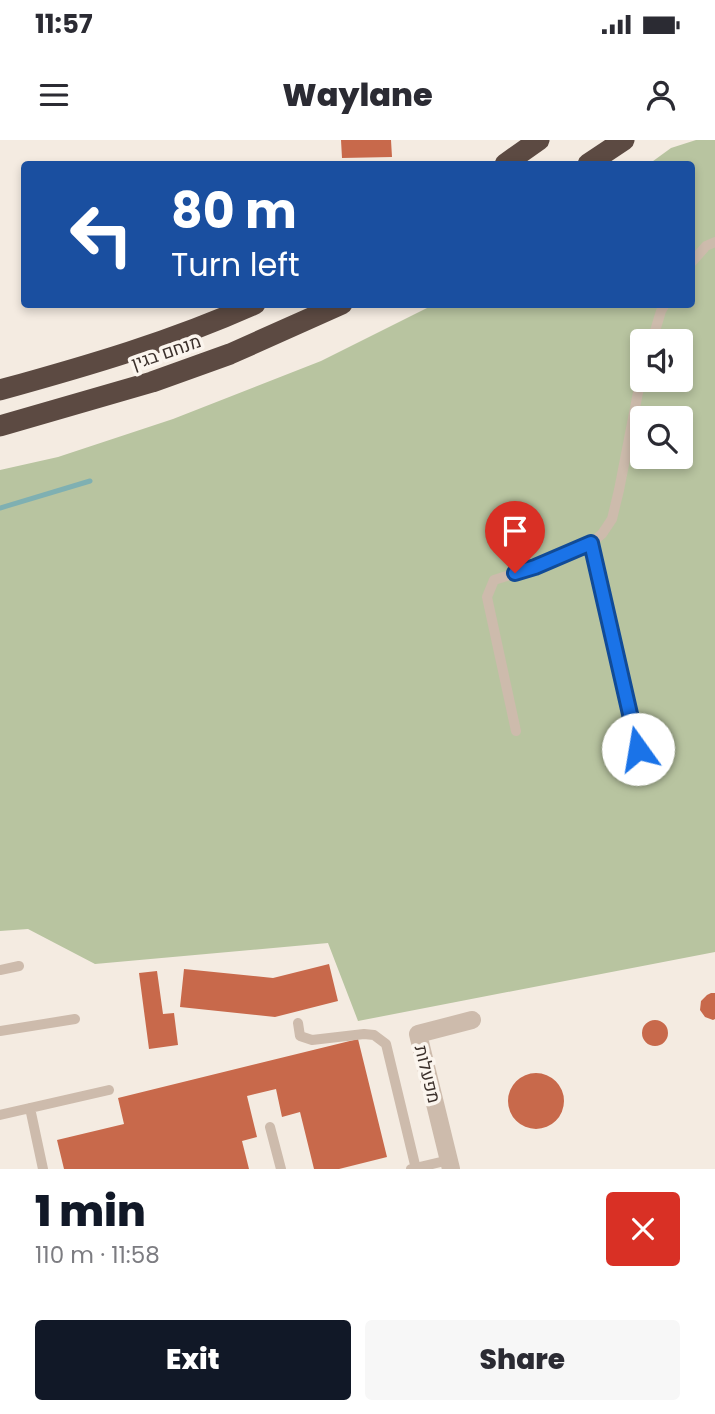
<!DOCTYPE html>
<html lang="en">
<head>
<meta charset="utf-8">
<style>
	:root { --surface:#fff; --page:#f7f7f7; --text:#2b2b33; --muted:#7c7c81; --accent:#111827 }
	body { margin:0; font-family:Poppins,Heebo,sans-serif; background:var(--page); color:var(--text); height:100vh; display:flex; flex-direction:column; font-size:26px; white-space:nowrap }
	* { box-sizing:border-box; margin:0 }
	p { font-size:23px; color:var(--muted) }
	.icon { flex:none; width:38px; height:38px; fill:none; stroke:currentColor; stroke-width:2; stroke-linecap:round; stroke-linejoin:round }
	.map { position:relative; height:1029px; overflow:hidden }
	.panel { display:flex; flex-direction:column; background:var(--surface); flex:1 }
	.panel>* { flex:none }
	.banner { position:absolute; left:21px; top:21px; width:674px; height:147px; border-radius:7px; box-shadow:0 4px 10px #0003; background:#1a4fa0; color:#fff; overflow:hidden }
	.buttons { position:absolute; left:630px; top:189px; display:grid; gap:14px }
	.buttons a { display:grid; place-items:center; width:63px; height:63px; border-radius:7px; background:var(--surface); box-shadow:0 4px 10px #0003; font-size:35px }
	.pin { position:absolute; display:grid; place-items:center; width:60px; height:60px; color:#fff; margin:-72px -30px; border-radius:50% 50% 50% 0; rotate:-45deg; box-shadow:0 0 7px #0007 }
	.pin .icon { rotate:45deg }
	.me { position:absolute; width:77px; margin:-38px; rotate:347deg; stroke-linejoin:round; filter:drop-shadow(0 0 5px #0008) }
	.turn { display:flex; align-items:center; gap:24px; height:147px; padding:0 35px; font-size:32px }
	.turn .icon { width:91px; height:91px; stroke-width:2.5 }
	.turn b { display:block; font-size:49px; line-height:60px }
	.round { display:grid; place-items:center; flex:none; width:74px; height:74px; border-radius:7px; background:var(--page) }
	.headline { display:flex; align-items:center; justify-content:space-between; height:119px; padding:0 35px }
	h1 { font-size:42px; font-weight:800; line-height:52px; color:var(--accent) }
	.button { display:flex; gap:14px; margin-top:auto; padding:14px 35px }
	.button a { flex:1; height:80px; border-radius:7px; background:var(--accent); color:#fff; font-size:28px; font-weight:800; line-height:80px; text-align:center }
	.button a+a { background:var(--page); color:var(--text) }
	.status { display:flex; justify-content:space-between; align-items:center; height:49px; padding:0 35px; background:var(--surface); direction:ltr }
	.status svg { height:19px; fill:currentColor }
	header { display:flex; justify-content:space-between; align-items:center; height:91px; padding:0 35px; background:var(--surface); font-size:32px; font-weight:800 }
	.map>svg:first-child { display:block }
	.green { fill:#b8c4a0; fill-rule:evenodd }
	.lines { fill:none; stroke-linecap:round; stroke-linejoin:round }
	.stream { stroke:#7fb0b2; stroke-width:5 }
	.building { fill:#c8694b }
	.lane { stroke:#cdbbac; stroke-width:10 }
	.street { stroke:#cdbbac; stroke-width:18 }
	.highway { stroke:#5c4a42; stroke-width:21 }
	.route-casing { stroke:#114b97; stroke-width:18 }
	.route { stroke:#1a73e8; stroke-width:12 }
	.labels { text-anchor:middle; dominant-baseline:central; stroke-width:7; stroke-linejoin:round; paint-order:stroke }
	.street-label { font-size:18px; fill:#3b302b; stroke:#fbf5ee }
</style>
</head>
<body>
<div class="status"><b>11:57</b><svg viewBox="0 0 49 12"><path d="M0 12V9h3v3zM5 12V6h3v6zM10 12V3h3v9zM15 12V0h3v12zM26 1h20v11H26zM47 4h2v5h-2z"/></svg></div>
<header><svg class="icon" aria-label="menu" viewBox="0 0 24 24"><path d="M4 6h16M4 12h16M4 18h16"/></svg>Waylane<svg class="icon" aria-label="person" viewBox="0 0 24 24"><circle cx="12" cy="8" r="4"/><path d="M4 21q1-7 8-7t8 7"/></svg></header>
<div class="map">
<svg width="715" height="1029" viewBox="0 0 715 1029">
	<rect width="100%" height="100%" fill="#f4ebe1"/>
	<path class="green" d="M 696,0 L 715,0 L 715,812 L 358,881 L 328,803 L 95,824 L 28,789 L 0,791 L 0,330 L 58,317 L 173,279 L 321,221 L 433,165 L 691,164 L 691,24 L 649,24 L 671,8 ZM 642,201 L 681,201 L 681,240 L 642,240 ZM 642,278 L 681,278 L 681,317 L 642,317 Z"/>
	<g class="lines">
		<path class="stream" d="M 0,368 L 90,341"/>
	</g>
	<path class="building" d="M 341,0 L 391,0 L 392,17 L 342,18 Z
		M 329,824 L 338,861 L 275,877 L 180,867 L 184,829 L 273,838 Z
		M 157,831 L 163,874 L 174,873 L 178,905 L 149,909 L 139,833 Z
		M 711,853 L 715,853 L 715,879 L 713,880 L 705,877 L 700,870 L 701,861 L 707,855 Z
		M642 893a13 13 0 1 1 26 0a13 13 0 1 1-26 0Z
		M 358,899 L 387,1017 L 339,1029 L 314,1029 L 300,972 L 282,977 L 276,949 L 247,956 L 257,997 L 242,1001 L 249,1029 L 64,1029 L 57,1000 L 124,984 L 118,958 Z
		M508 961a28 28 0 1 1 56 0a28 28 0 1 1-56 0Z"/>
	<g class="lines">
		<path class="lane" d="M 691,123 L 706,106 L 715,102
			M 652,201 L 661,171 L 665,164
			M 591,403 L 638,609
			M 516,591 L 487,457 L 494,440 L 535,427 L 591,403 L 602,394 L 612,379 L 619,350 L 642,232
			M 0,830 L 19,826
			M 298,883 L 300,896 L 312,900 L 364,894 L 374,895 L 386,904 L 416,1029
			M 0,891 L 75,879
			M 30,968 L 43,1029
			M 0,975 L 109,950
			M 270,987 L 281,1029
			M 411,1029 L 449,1020"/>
		<path class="street" d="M 451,1029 L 418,894 L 472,880"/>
		<path class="highway" d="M 505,24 L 539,0
			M 588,24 L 624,0
			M 0,250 C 87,226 173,201 255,164
			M 0,286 L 152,242 L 230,214 L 342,164"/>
	</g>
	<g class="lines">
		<defs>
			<path id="route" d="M 515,433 L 535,427 L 591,403 L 638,609"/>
		</defs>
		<use href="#route" class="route-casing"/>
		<use href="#route" class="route"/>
	</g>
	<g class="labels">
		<g class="street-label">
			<text transform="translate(166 212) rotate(-19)">מנחם בגין</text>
			<text transform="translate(428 934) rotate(76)">מפעלות</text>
		</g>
	</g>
</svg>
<div class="buttons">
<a><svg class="icon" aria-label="sound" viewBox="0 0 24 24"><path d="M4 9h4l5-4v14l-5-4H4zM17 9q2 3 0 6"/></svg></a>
<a><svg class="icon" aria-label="search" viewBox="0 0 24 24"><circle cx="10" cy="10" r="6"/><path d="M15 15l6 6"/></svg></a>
</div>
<div class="pin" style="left:515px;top:433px;background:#d93025"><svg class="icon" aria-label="arrive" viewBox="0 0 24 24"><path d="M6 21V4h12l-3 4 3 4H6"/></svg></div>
<svg class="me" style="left:638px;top:609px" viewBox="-20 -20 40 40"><circle r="19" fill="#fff"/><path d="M0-13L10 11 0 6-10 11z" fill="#1a73e8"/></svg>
<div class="banner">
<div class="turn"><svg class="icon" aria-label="left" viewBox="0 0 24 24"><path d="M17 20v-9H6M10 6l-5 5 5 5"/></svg><div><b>80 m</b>Turn left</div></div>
</div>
</div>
<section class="panel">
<div class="headline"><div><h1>1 min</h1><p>110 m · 11:58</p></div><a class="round" style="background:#d93025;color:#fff"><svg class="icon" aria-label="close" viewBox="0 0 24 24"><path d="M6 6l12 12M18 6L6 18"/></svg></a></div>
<div class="button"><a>Exit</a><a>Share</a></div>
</section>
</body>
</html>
